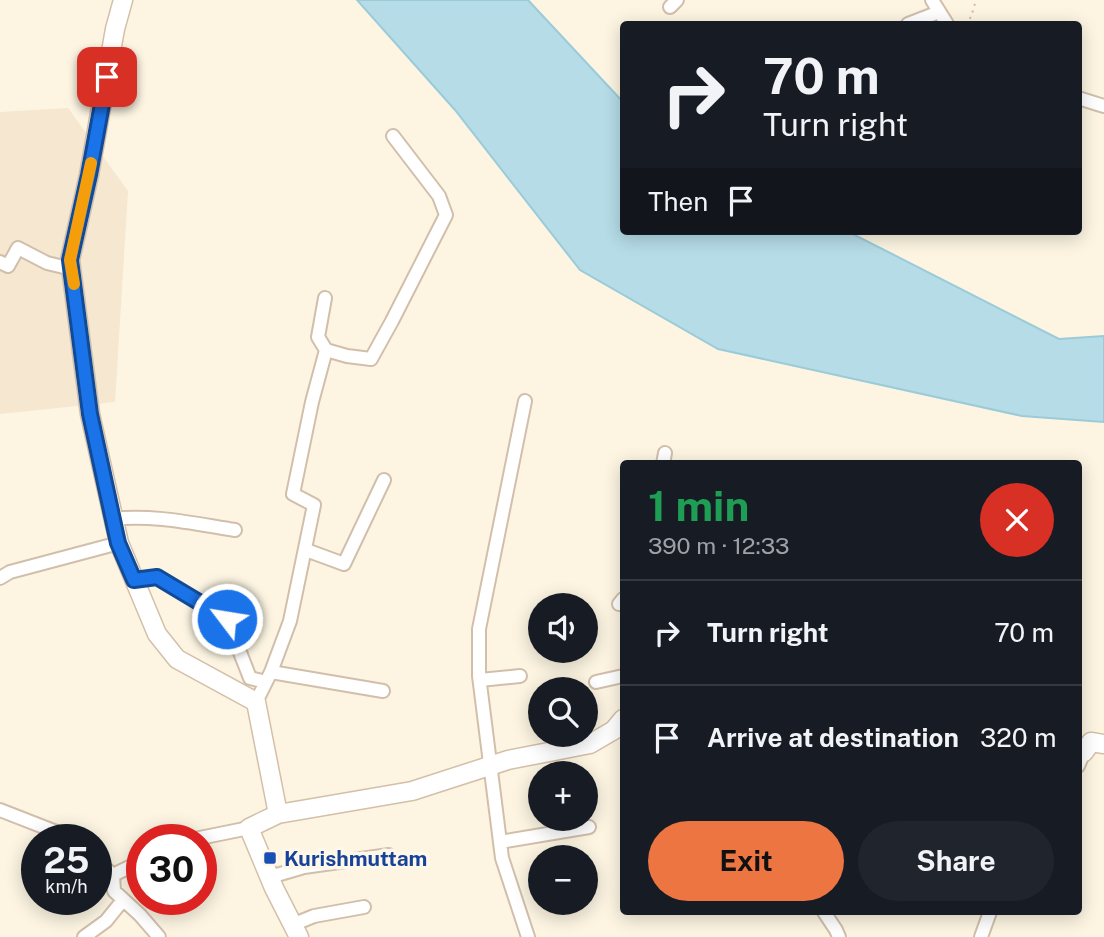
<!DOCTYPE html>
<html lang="en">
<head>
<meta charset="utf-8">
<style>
	:root { --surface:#171b24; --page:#20242c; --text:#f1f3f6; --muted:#9ea1a6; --line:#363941; --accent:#ec7541 }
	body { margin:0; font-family:"Public Sans",sans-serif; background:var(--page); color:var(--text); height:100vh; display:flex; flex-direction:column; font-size:26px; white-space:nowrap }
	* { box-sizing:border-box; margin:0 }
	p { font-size:23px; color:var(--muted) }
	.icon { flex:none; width:38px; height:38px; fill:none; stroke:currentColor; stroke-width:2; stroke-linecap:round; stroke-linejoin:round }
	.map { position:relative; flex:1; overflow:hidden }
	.details { position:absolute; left:620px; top:460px; width:462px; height:455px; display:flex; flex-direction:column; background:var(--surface); border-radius:7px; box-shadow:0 4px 18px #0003 }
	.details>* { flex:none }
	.banner { position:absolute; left:620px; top:21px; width:462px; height:214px; border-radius:7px; box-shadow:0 4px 18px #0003; background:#171b24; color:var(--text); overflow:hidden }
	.buttons { position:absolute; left:528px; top:593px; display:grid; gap:14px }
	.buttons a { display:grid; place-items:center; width:70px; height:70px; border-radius:50%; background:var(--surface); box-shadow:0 4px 18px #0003; font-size:35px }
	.speed { position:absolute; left:21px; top:824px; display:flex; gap:14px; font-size:35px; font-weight:700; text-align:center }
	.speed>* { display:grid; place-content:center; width:91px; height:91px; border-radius:50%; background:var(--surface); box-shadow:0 4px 18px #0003; line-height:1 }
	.speed small { font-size:18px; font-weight:400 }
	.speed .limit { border:10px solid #d22; background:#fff; color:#111 }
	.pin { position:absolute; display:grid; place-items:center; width:60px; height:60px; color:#fff; margin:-30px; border-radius:14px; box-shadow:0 4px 10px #0006 }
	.me { position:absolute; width:77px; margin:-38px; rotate:301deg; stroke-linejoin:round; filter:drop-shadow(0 0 5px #0008) }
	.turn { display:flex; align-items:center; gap:24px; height:147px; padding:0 28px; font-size:32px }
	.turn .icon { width:91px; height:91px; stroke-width:2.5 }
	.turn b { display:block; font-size:49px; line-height:60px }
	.then { display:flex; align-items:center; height:66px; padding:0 28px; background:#0003; gap:14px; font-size:26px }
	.round { display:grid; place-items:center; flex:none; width:74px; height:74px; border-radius:37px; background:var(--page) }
	.summary { display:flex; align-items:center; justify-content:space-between; height:119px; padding:0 28px }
	h1 { font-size:42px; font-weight:700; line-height:52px; color:#1e9e55 }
	.primary-button { display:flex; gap:14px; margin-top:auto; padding:14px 28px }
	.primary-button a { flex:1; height:80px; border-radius:42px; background:var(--accent); color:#111; font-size:28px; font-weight:700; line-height:80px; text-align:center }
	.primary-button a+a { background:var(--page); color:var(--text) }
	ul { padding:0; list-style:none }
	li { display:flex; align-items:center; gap:21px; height:105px; padding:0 28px; border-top:2px solid var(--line) }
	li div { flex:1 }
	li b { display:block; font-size:26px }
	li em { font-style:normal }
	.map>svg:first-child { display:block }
	.residential { fill:#f5e7d0 }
	.water { fill:#b5dce7; stroke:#9bcbd9; stroke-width:2 }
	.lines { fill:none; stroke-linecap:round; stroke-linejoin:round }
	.street-casing { stroke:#d1bfab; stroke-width:16 }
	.secondary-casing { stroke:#d4bfa8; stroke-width:21 }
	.path { stroke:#d8b89b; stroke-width:2; stroke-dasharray:2 5; stroke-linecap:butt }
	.street { stroke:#fff; stroke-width:12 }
	.secondary { stroke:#fff; stroke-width:18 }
	.route-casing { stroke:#114b97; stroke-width:18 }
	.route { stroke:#1a73e8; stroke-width:12 }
	.slow { stroke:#f59e0b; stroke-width:12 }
	.transit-dot { fill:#1a4fb4; stroke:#fff8e9; stroke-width:2.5 }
	.labels { text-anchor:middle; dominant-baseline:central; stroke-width:7; stroke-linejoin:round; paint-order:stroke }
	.transit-label { font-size:21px; font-weight:bold; fill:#164399; stroke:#fff8e9; text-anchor:start }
</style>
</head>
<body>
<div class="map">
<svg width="1104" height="937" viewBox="0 0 1104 937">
	<rect width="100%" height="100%" fill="#fdf5e2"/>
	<path class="residential" d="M 68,108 L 128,191 L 115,402 L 0,414 L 0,112 Z"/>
	<path class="water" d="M 357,0 L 528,0 L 623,102 L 623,231 L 847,231 L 1059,339 L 1104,336 L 1104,422 L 1022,416 L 718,349 L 580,270 L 455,110 Z"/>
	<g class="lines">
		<defs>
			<path id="street" d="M 932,0 L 947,24
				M 670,7 L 677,0
				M 908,24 L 939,12
				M 1078,98 L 1104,106
				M 0,262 L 8,266 L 18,248 L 47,263 L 72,269
				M 326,350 L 347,356 L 371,359 L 392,321 L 446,215 L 439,196 L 393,136
				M 525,401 L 479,629 L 479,676 L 502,858 L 528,937
				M 663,464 L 665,453
				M 113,519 C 152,514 196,524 235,530
				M 306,550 L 344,564 L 384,480
				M 0,578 L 10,572 L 119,543
				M 134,580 L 157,577 L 227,619 L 250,678 L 266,682
				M 619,604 L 623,599
				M 271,672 L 383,691
				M 480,680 L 520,676
				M 596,682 L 623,676
				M 256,702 L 271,672 L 290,621 L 314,505 L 293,494 L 312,402 L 326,350 L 318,337 L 325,298
				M 1078,766 L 1084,752
				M 0,810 L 59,833 L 69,840
				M 190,840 L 249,828
				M 500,842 L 589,827
				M 96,860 L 113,875 L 114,891 L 140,915 L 159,937
				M 113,875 L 142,861
				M 270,877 L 304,867 L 389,855
				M 824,912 L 836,930 L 839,937
				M 292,925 L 314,916 L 364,907
				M 84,937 L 106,921 L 123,900
				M 981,937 L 990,912"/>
			<path id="secondary" d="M 123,0 L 115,29 L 89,175 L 70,260 L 90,414 L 119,543 L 157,634 L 177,659 L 256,702 L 278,814 L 249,828 L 274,888 L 299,937
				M 1078,749 L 1084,752 L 1091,742 L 1104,744
				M 278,814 L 412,791 L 508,760 L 590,744 L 614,730 L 623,719"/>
		</defs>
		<use href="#street" class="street-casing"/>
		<use href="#secondary" class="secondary-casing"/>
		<path class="path" d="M 965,24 L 971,17 L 976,0"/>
		<use href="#street" class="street"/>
		<use href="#secondary" class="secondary"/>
	</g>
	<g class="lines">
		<defs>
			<path id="route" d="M 107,77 L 89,175 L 70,260 L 90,414 L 118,543 L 134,580 L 157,577 L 227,619"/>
		</defs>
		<use href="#route" class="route-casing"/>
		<use href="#route" class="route"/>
		<path class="slow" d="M 74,284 L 70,260 L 91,163"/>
	</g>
	<rect class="transit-dot" x="263" y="851" width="14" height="14" rx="3.5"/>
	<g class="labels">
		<g class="transit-label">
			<text x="284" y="858">Kurishmuttam</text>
		</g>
	</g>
</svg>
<div class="buttons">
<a><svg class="icon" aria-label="sound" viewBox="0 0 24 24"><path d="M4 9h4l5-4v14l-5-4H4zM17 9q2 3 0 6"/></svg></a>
<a><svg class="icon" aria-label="search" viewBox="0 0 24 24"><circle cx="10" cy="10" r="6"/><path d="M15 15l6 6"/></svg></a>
<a>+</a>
<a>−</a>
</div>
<div class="speed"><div>25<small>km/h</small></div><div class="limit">30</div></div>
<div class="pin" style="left:107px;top:77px;background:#d93025"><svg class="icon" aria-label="arrive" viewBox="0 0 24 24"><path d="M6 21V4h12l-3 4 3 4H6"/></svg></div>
<svg class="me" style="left:227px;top:619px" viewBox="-20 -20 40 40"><circle r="17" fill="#1a73e8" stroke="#fff" stroke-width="3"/><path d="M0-11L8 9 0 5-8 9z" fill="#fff"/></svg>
<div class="banner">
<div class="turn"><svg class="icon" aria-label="right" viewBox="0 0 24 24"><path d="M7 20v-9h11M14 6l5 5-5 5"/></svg><div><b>70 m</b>Turn right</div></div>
<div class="then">Then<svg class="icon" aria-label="arrive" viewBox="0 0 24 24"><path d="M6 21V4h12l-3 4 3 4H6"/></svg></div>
</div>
<section class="details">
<div class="summary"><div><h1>1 min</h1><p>390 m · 12:33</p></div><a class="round" style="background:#d93025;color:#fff"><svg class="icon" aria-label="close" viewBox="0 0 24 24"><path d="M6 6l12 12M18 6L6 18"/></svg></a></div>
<ul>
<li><svg class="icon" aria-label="right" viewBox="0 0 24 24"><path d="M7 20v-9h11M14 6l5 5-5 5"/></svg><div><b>Turn right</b></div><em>70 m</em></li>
<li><svg class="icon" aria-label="arrive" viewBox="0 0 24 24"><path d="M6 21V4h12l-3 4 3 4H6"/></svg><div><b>Arrive at destination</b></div><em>320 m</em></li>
</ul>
<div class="primary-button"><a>Exit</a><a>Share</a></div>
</section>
</div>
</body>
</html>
